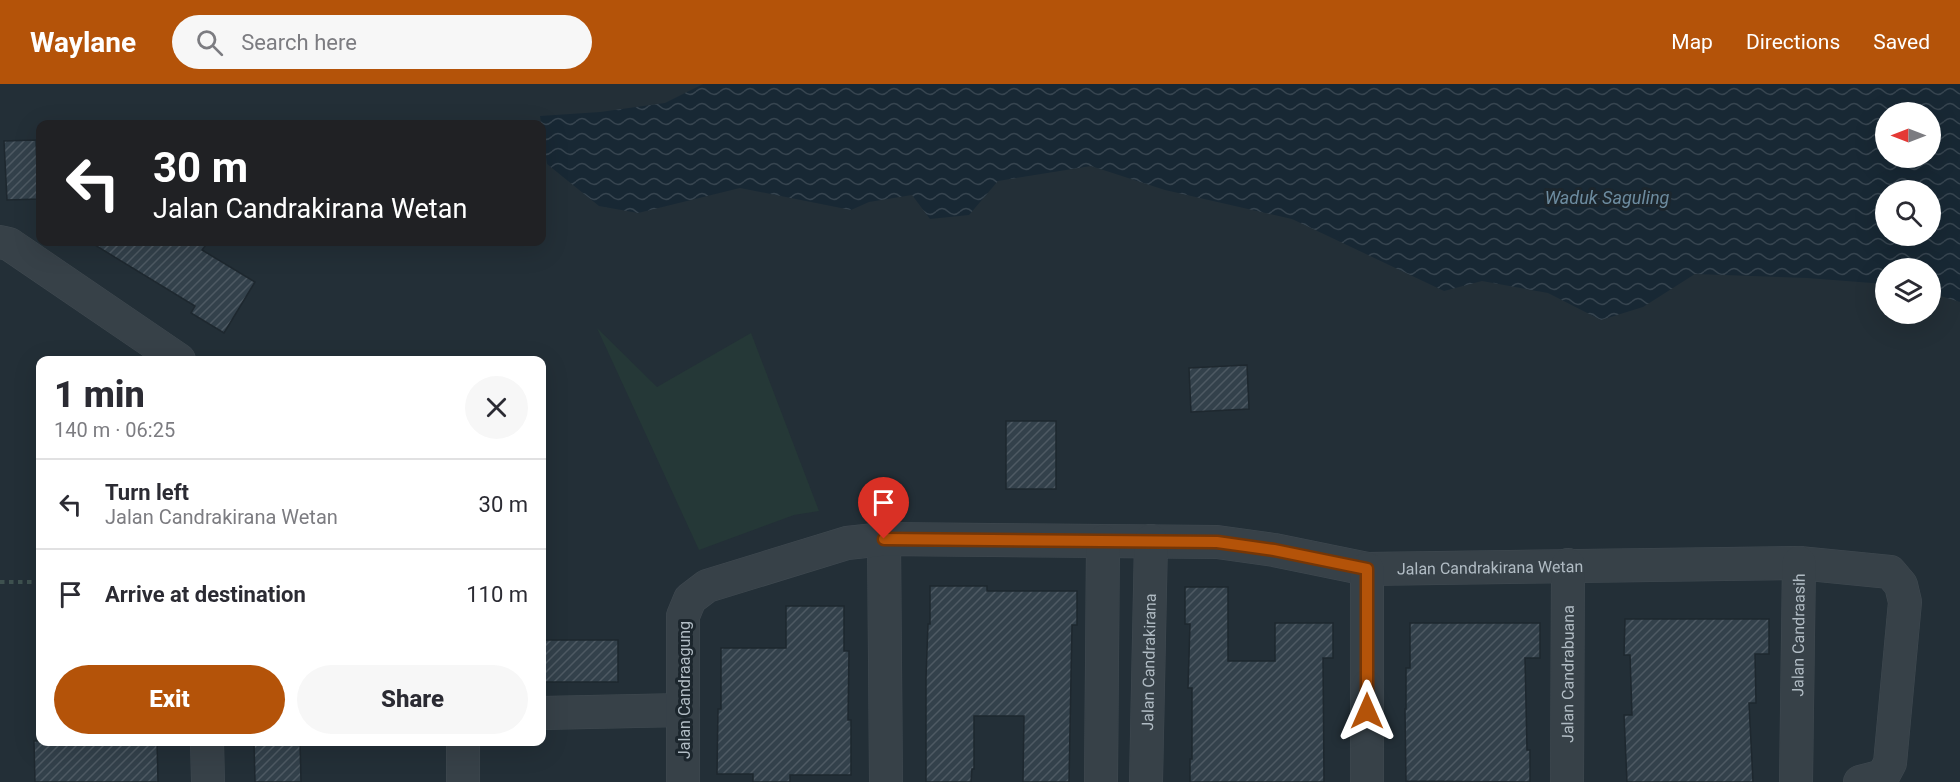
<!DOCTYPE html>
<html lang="en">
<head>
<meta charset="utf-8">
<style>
	:root { --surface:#fff; --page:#f7f7f7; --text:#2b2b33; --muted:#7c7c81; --line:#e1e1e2; --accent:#b45309 }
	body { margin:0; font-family:Roboto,sans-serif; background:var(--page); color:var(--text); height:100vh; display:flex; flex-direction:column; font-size:22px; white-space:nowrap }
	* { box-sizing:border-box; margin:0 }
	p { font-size:20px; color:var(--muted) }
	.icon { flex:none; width:33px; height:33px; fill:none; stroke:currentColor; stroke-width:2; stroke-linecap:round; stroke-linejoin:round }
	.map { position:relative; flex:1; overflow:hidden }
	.side { position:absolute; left:36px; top:272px; width:510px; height:390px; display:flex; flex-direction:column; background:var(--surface); border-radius:12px; box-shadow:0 6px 24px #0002 }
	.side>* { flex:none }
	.guide { position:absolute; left:36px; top:36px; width:510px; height:126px; border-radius:12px; box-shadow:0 6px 24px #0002; background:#202124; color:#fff; overflow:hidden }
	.needle { width:39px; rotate:270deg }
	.fabs { position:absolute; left:1875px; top:18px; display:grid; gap:12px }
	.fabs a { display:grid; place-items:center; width:66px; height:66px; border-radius:50%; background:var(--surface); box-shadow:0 6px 24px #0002; font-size:30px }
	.pin { position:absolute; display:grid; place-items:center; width:51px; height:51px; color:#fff; margin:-62px -26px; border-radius:50% 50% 50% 0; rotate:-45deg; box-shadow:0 0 6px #0007 }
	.pin .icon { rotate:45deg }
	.me { position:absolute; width:66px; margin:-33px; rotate:0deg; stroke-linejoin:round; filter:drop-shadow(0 0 4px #0008) }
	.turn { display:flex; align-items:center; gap:21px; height:126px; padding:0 18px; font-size:27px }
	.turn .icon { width:78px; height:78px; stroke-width:2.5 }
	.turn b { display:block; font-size:42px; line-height:51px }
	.round { display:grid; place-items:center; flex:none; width:63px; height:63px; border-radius:32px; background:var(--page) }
	.head { display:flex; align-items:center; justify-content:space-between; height:102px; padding:0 18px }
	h1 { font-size:36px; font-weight:800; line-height:45px }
	.primary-button { display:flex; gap:12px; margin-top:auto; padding:12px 18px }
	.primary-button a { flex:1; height:69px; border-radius:36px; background:var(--accent); color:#fff; font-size:24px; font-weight:800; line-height:69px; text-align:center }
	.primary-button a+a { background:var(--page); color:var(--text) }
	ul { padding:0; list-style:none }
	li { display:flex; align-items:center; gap:18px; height:90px; padding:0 18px; border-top:2px solid var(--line) }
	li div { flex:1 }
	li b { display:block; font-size:22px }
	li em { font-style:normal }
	header { display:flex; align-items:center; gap:36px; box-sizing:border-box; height:84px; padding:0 30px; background:var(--accent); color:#fff }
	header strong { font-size:28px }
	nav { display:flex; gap:33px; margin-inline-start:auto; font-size:21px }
	.search { width:420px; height:54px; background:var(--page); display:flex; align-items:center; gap:15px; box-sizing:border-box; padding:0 21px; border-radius:33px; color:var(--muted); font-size:22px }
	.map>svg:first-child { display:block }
	.green { fill:#253837 }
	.water { fill:url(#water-waves); fill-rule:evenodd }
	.building { fill:url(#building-hatch); stroke:#1e282f; stroke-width:1.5 }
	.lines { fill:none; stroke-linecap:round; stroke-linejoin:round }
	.minor-casing { stroke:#404a51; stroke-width:34 }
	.path { stroke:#3e514f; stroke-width:4; stroke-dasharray:4.5 4.5; stroke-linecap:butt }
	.minor { stroke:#374148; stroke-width:33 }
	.route-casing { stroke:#753606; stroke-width:15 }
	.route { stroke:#b45309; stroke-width:10 }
	.labels { text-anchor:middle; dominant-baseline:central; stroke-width:6; stroke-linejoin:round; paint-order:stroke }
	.street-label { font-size:16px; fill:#b1bcc4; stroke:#1c262d }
	.water-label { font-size:18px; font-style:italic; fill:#6d8ca0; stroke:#1c262d }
</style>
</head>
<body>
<header>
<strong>Waylane</strong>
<div class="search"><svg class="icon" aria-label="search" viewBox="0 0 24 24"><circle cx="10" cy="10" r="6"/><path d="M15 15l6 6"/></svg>Search here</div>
<nav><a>Map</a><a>Directions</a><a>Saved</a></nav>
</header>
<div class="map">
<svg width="1960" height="698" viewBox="0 0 1960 698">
	<defs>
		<pattern id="water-waves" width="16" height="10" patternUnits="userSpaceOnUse" patternTransform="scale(1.5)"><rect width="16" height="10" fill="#182834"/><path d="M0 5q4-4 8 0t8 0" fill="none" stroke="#374550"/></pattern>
		<pattern id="building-hatch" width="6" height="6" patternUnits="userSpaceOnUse" patternTransform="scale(1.5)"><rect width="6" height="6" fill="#33414b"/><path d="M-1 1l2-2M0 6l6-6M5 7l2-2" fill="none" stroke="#4e5a63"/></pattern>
	</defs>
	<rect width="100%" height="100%" fill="#232f37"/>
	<path class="green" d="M 597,244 L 657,303 L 751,249 L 819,427 L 794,431 L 699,466 Z"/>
	<path class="water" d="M 703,0 L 1960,0 L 1960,218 L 1931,209 L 1930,184 L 1886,184 L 1885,200 L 1807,194 L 1695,190 L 1643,223 L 1601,236 L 1548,209 L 1482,197 L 1444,207 L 1292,135 L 1165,106 L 1091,82 L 998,97 L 969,131 L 930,135 L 912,111 L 869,118 L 851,126 L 740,104 L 638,129 L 599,122 L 547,80 L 540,32 L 600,28 L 665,19 ZM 1886,28 L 1930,28 L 1930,74 L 1886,74 ZM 1886,106 L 1930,106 L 1930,152 L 1886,152 Z"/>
	<path class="building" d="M 36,56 L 38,115 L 7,116 L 4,57 Z
		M 90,158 L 208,158 L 202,166 L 255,198 L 224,249 L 191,229 L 195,222 Z
		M 1247,281 L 1249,325 L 1191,328 L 1189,284 Z
		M 1006,337 L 1056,337 L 1056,405 L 1006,405 Z
		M 930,502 L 987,502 L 987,507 L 1077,507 L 1077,541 L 1072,541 L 1069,698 L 1023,698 L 1024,632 L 974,632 L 974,685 L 972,685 L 971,698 L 926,698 L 926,594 L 928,540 L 930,540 Z
		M 1185,503 L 1228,503 L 1228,577 L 1275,577 L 1275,539 L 1333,539 L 1333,574 L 1323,574 L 1324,698 L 1190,698 L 1190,675 L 1192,675 L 1192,604 L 1188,604 L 1190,540 L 1185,540 Z
		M 786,522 L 844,522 L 844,567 L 849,567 L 848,636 L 851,636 L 851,691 L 790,691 L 790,698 L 753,698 L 753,690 L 717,690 L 718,625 L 721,625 L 721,564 L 786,564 Z
		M 1625,535 L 1769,535 L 1769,570 L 1755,570 L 1756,619 L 1749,619 L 1753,698 L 1627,698 L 1624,631 L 1632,631 L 1630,571 L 1624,571 Z
		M 1410,539 L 1540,539 L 1540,574 L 1525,574 L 1527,666 L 1530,666 L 1530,698 L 1406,697 L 1405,625 L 1406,625 L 1406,584 L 1410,584 Z
		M 542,556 L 618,556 L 618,598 L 542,598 Z
		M 34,657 L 157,657 L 158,698 L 35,698 Z
		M 254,657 L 300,657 L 301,698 L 255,698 Z"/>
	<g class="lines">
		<defs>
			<g id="minor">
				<path d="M 0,158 L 9,160 L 179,276"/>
				<path d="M 884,455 L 886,698"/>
				<path d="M 542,629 L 683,626"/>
				<path d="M 207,657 L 208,698"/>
				<path d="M 463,698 L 463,657"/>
				<path id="s1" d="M 683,698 L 683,532 L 690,515 L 707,502 L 847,459 L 884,455 L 1217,458 L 1274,466 L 1367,485 L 1799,479 L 1890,488 L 1901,501 L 1905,518 L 1890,679 L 1883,692 L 1860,698"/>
				<path d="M 1101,698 L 1103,458"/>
				<path id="s2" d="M 1146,698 L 1151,457"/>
				<path d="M 1367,698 L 1367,485"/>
				<path id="s3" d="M 1567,698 L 1568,481"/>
				<path id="s4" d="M 1796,698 L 1799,479"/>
			</g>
		</defs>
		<use href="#minor" class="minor-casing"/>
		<path class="path" d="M 0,498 L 40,498"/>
		<use href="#minor" class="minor"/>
	</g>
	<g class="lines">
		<defs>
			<path id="route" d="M 884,455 L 1217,458 L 1274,466 L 1367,485 L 1367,627"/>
		</defs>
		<use href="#route" class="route-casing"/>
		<use href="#route" class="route"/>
	</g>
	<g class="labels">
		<g class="street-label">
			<text stroke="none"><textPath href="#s1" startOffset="998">Jalan Candrakirana Wetan</textPath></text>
			<text stroke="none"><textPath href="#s4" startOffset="147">Jalan Candraasih</textPath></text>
			<text stroke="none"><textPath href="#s2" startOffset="120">Jalan Candrakirana</textPath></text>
			<text stroke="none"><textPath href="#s3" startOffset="108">Jalan Candrabuana</textPath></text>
			<text transform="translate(684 606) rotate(-90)">Jalan Candraagung</text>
		</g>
		<g class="water-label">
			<text x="1607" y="113">Waduk Saguling</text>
		</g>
	</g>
</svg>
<div class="fabs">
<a><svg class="needle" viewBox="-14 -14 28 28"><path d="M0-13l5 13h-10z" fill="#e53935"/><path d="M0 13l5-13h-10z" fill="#7c7c81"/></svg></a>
<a><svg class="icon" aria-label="search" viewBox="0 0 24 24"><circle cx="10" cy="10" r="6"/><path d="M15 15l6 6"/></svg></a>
<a><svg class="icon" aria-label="layers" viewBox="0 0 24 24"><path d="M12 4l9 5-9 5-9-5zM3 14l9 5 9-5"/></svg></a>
</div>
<div class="pin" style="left:884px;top:455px;background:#d93025"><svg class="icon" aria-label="arrive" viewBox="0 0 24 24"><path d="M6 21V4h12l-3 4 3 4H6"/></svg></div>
<svg class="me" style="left:1367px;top:627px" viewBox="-20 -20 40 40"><path d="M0-17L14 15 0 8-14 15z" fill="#b45309" stroke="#fff" stroke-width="4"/></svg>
<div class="guide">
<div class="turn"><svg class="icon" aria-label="left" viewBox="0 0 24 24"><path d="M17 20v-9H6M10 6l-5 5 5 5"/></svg><div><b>30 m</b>Jalan Candrakirana Wetan</div></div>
</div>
<section class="side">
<div class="head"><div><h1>1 min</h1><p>140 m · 06:25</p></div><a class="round"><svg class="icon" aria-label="close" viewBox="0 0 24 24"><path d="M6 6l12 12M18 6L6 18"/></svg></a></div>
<ul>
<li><svg class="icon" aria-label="left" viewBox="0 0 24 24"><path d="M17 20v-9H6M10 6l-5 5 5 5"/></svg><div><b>Turn left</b><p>Jalan Candrakirana Wetan</p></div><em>30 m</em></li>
<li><svg class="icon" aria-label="arrive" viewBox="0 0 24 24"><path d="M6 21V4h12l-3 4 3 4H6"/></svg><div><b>Arrive at destination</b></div><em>110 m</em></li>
</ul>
<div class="primary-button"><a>Exit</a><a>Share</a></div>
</section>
</div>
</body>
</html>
